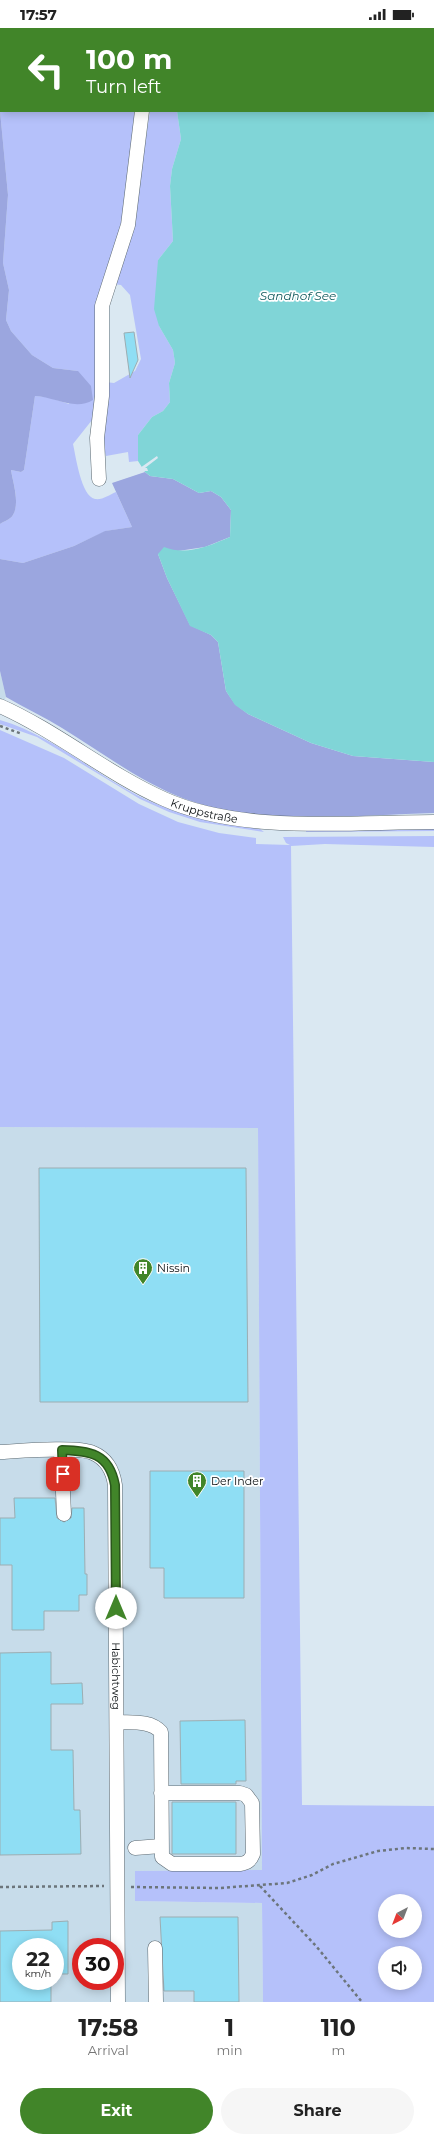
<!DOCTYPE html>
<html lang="en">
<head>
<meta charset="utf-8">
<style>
	:root { --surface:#fff; --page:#f6f6f6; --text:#222; --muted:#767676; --accent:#418529 }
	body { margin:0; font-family:Montserrat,sans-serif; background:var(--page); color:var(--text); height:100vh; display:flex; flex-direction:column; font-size:15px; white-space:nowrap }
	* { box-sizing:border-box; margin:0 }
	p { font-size:13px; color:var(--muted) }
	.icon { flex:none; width:22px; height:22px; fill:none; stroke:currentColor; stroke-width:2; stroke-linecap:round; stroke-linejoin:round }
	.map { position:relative; height:1974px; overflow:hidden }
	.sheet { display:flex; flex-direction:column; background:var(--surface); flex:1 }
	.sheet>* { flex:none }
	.banner { position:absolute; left:0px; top:0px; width:434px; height:84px; box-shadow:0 2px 10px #0003; background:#418529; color:#fff; overflow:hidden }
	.needle { width:26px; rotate:222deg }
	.fabs { position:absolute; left:378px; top:1866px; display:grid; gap:8px }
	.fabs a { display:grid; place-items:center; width:44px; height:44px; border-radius:50%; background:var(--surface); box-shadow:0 2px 10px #0003; font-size:20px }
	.speed { position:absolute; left:12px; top:1910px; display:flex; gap:8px; font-size:20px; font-weight:700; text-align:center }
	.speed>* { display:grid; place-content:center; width:52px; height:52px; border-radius:50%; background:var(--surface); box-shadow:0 2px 10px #0003; line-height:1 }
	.speed small { font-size:10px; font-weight:400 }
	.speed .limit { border:6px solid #d22; background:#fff; color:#111 }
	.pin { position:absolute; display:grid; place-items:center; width:34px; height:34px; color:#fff; margin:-17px; border-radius:8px; box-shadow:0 2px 6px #0006 }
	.me { position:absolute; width:44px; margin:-22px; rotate:0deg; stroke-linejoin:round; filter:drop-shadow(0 0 3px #0008) }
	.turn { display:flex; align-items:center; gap:14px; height:84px; padding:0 20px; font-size:18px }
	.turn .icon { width:52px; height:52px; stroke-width:2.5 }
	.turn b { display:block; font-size:28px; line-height:34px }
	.eta { display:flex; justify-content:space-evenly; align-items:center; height:68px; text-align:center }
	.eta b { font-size:24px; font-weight:700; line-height:28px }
	.action { display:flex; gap:8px; margin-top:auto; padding:8px 20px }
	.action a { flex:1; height:46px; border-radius:24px; background:var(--accent); color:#fff; font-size:16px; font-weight:700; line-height:46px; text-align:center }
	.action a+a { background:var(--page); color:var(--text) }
	.status { display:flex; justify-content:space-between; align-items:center; height:28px; padding:0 20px; background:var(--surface); direction:ltr }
	.status svg { height:11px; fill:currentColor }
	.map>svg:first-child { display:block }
	.built { fill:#c7dcea; fill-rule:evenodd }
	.green { fill:#b5c1fa; fill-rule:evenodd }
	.forest { fill:#9ba6df }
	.water { fill:#80d5d7 }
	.pier { fill:#dae8f2 }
	.building { fill:#8fdef4; stroke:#9cadb2 }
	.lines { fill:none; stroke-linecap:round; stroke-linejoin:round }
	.minor-casing { stroke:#5d6a72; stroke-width:15 }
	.path { stroke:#6c757b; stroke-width:2.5; stroke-dasharray:3 3; stroke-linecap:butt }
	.minor { stroke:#fff; stroke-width:14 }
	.route-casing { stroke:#2a561b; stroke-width:10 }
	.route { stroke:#418529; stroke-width:7 }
	.labels { text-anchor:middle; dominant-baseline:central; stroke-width:3.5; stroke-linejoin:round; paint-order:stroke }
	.street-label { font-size:11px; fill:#0a0f12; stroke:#fff }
	.poi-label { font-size:11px; fill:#0a0f12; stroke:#fff; text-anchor:start }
	.water-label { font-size:12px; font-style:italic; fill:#115b5d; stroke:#fff }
</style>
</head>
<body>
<div class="status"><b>17:57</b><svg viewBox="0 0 49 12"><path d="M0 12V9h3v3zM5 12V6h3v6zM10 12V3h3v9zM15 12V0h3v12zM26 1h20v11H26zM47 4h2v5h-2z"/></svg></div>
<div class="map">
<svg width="434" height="1974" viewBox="0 0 434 1974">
	<rect width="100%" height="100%" fill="#dae8f2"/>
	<path class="built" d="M 0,643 L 6,669 L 0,681 Z
		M 0,1099 L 258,1100 L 262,1842 L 135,1843 L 135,1873 L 262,1875 L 263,1974 L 0,1974 ZM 21,1919 L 55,1919 L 55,1953 L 21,1953 ZM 81,1919 L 115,1919 L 115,1953 L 81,1953 Z"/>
	<path class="green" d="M 0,0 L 127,0 L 128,1 L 1,1 L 1,26 Z
		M 1,70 L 1,83 L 136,83 L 125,180 L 102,270 L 96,387 L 73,416 C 76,429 81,468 95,471 C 103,472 109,467 116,464 L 132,499 L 106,503 L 74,518 L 23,535 L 0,531 L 0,496 C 4,493 10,492 13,487 C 20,474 13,455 11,442 L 21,444 L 24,442 L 35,368 L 48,369 L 69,376 L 78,343 L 53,340 L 32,327 L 11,303 L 6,292 L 9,262 L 3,235 L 8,167 L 0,83 Z
		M 150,83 L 177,83 L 181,111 L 172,141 L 170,158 L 173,213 L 158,232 L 159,298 L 173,322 L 175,335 L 169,355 L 170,374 L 163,383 L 152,389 L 138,407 L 138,433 L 129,434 L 128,424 L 106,428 L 101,409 L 105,354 L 114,355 L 135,343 L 141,331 L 130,267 L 121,257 L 113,256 L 137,169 Z
		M 0,692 C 54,708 95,747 145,771 C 181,788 220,796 260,801 L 264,804 L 200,794 L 169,784 L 140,771 L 37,709 L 0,696 Z
		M 0,702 L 64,730 L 139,776 L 178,794 L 219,805 L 256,810 L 256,816 L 290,817 L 286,815 L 283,809 L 434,808 L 434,819 L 325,816 L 291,818 L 302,1777 L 434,1778 L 434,1974 L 263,1974 L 262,1875 L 135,1873 L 135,1843 L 262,1842 L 258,1100 L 0,1099 ZM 385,1873 L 415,1873 L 415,1903 L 385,1903 ZM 385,1925 L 415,1925 L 415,1955 L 385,1955 Z
		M 434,800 L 434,803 L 306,804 L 306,802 Z"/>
	<path class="forest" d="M 0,20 L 0,83 L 8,167 L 3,235 L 9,262 L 6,292 L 11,303 L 32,327 L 53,340 L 78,343 L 91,358 L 93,372 C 75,383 55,369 35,368 L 24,442 L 21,444 L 11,442 C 13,455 20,475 13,487 C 10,492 4,493 0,496 Z
		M 145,444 L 150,448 L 173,451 L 199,465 L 211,463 L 221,469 L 231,482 L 230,509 L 205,519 L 158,526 L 167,550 L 190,597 L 211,607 L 218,614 L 226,663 L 235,676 L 248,686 L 311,715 L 353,728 L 434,734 L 434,785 C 356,787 258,798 185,771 C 140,754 103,725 62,700 C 44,689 25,680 6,669 L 0,643 L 0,531 L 23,535 L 74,518 L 105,503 L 132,499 L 112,455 Z"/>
	<path class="water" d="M 194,0 L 434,0 L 434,734 L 353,728 L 311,715 L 248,686 L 235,677 L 226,663 L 218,614 L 211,607 L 190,598 L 167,550 L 158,526 L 164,519 C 186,528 209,518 230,509 L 231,482 L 221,469 L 211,463 L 199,465 L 173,451 L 150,448 L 145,444 L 138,433 L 138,407 L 152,389 L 163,383 L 170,374 L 169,355 L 175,335 L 173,322 L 159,298 L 154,281 L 158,232 L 173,213 L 170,158 L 172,141 L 181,111 L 177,83 L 433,83 L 433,1 Z"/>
	<path class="pier" d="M 157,428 L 158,430 L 145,440 L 147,440 L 148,443 L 142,443 L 140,440 Z"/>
	<path class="building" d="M 134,304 L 138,332 L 130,350 L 124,305 Z
		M 39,1140 L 246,1140 L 248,1374 L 40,1374 Z
		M 150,1443 L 244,1443 L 244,1570 L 164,1570 L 164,1540 L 150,1540 Z
		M 14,1470 L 55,1470 L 57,1490 L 64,1494 L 71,1490 L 72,1480 L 84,1480 L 85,1546 L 87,1546 L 87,1567 L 79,1567 L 79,1583 L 44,1583 L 44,1602 L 12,1602 L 12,1537 L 0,1537 L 0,1490 L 15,1490 Z
		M 51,1624 L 51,1656 L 82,1655 L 83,1676 L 51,1676 L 51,1722 L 73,1722 L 74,1782 L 80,1782 L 81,1826 L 0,1827 L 0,1625 Z
		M 245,1692 L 246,1753 L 236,1753 L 236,1756 L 181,1756 L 180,1693 Z
		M 172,1774 L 236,1774 L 236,1826 L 172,1826 Z
		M 160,1889 L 238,1889 L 239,1974 L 194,1974 L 194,1963 L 164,1963 Z
		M 68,1893 L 68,1946 L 55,1946 L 55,1919 L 21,1919 L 21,1953 L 51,1953 L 51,1974 L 0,1974 L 0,1903 L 52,1902 L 52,1894 Z"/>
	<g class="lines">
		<defs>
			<g id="minor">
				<path d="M 133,0 L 134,1"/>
				<path d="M 99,451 L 97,410 L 102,368 L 102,278 L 128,197 L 142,83"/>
				<path id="s1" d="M 0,678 C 58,704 106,745 164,771 C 242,806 349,794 434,794"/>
				<path d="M 61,1422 L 64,1486"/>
				<path id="s2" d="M 0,1424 C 19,1423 78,1418 93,1425 C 107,1431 113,1443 115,1457 L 118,1974"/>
				<path d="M 117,1694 C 132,1695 150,1692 161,1704 L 162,1829 L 172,1836 L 240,1836 C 247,1835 250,1833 253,1826 L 252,1775 L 246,1767 L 240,1765 L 161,1765"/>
				<path d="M 135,1820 L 161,1818"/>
				<path d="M 155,1920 L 156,1974"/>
			</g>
		</defs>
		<use href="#minor" class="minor-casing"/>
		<path class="path" d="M 0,698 L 22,706
			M 260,1858 L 316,1918 L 362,1974
			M 0,1859 L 104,1858
			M 131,1859 L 220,1860 L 287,1855 L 312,1847 L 333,1836 L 378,1823 L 406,1820 L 434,1821"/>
		<use href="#minor" class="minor"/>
	</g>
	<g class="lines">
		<defs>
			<path id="route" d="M 63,1446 L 62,1422 C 90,1423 109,1425 115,1457 L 116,1580"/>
		</defs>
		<use href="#route" class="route-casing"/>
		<use href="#route" class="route"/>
	</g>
	<defs>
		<symbol id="building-pin" viewBox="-11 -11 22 30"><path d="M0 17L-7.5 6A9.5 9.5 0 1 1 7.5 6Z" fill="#418529" stroke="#fff"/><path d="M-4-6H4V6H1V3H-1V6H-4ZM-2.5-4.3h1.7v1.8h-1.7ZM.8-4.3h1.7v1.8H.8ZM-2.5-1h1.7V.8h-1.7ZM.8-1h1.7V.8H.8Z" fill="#fff"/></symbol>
	</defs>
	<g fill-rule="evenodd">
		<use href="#building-pin" x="132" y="1229" width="22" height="30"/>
		<use href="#building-pin" x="186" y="1442" width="22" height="30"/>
	</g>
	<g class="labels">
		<g class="street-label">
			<text stroke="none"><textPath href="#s1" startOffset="231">Kruppstraße</textPath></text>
			<text stroke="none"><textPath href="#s2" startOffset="325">Habichtweg</textPath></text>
		</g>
		<g class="poi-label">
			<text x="157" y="1240">Nissin</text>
			<text x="211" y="1453">Der Inder</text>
		</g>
		<g class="water-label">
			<text x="298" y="267">Sandhof See</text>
		</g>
	</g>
</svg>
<div class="fabs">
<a><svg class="needle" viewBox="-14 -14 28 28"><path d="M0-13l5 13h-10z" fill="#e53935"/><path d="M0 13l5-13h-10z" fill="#767676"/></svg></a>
<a><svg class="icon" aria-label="sound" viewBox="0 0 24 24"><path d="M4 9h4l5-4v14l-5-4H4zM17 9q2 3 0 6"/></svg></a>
</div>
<div class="speed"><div>22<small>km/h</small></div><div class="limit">30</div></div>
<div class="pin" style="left:63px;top:1446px;background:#d93025"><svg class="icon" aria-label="arrive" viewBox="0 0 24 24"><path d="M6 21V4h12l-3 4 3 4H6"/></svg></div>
<svg class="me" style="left:116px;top:1580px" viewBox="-20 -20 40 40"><circle r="19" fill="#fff"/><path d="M0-13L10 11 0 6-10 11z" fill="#418529"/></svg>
<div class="banner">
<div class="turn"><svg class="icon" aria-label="left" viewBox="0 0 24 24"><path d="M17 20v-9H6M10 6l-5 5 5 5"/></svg><div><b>100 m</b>Turn left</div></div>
</div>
</div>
<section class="sheet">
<div class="eta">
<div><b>17:58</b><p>Arrival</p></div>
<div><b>1</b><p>min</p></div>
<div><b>110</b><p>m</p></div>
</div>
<div class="action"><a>Exit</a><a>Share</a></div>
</section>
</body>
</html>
